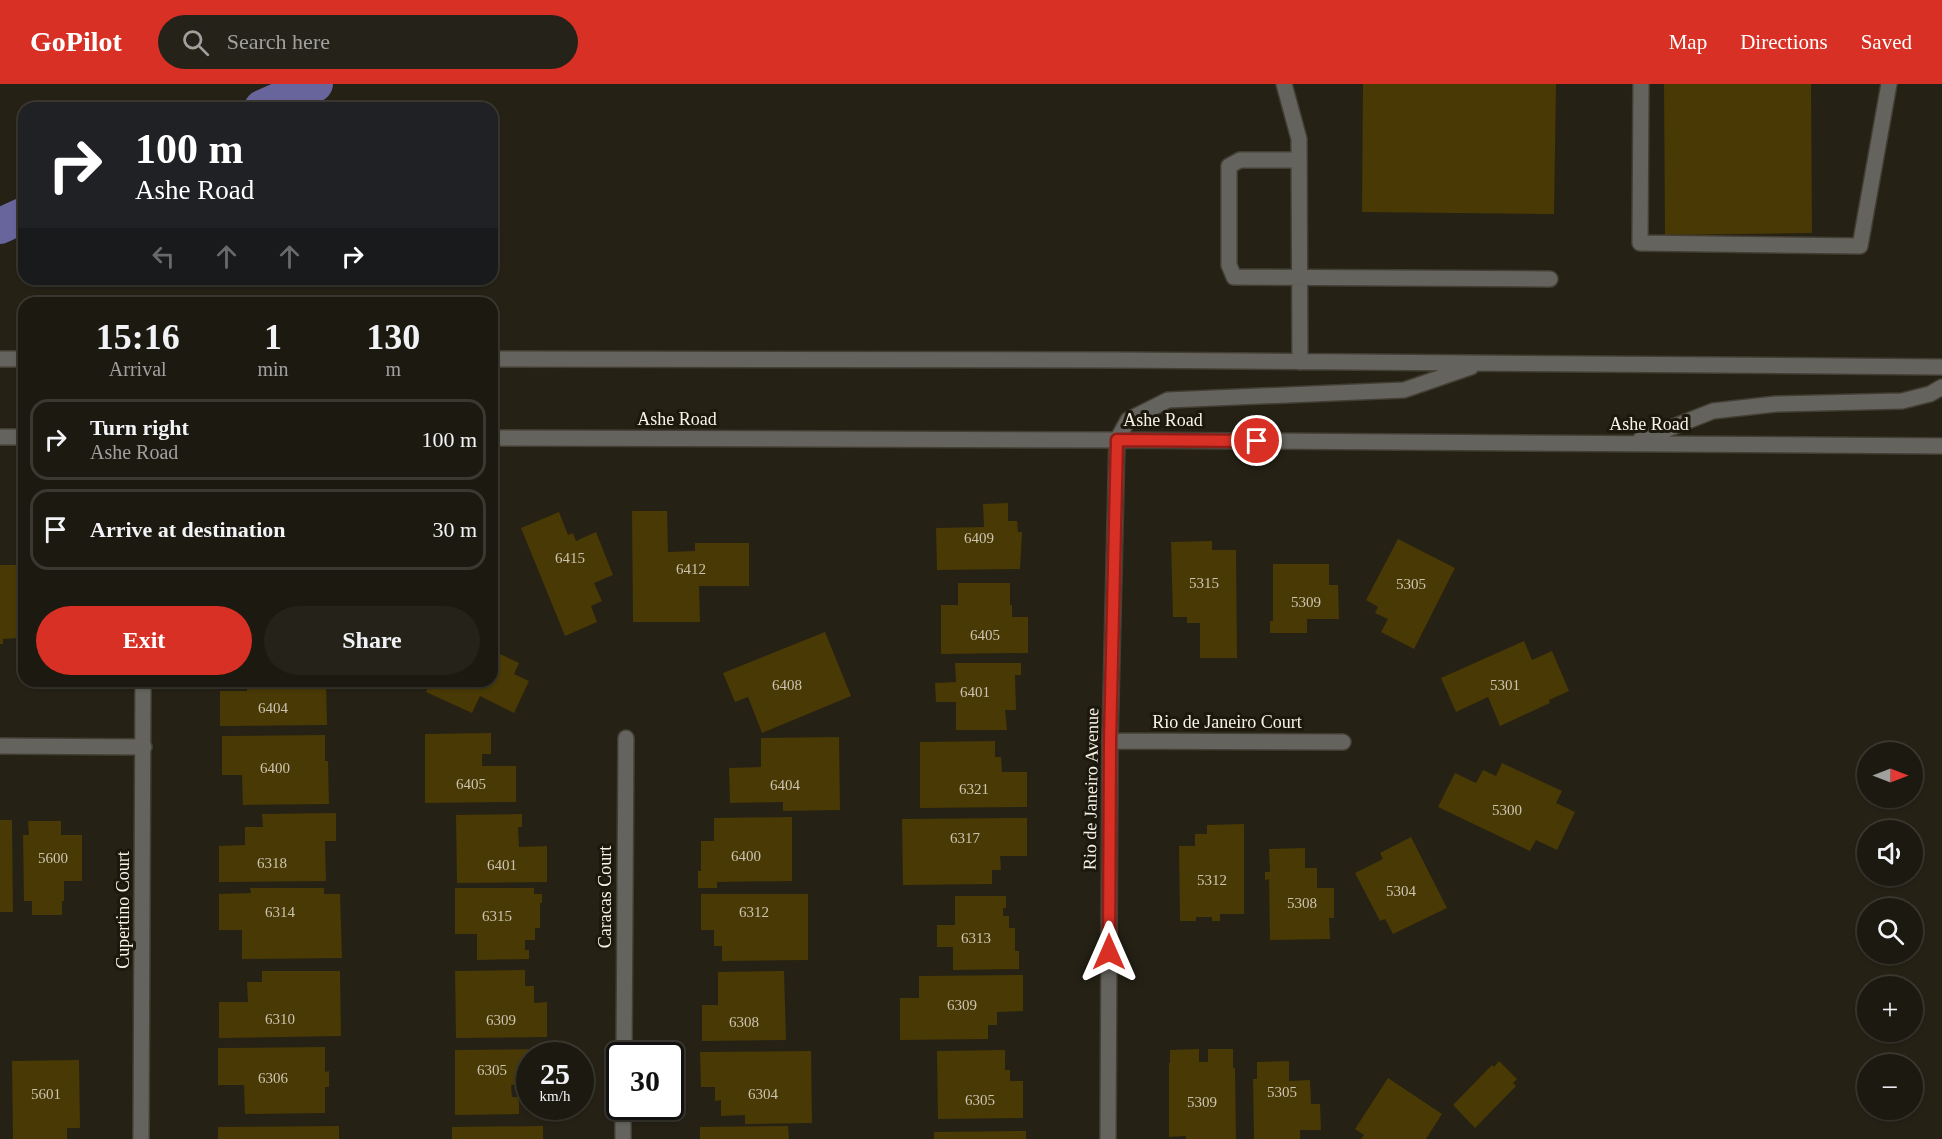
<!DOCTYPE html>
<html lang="en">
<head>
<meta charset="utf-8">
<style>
	:root { --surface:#1c1910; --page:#252219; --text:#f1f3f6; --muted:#a0a09f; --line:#3a3830; --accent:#d93025 }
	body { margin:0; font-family:"Times New Roman",serif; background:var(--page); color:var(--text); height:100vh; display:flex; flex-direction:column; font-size:22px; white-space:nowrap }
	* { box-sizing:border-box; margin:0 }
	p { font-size:20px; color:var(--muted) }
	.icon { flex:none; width:33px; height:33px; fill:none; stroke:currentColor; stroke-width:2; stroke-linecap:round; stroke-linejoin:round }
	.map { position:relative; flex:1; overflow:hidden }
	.drawer { position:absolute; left:18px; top:213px; width:480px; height:390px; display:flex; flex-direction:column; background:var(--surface); border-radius:18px; box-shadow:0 2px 4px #0004,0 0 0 2px var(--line) }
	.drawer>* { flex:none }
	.top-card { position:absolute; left:18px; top:18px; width:480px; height:183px; border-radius:18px; box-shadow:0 2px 4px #0004,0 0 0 2px var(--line); background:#202124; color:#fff; overflow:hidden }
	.needle { width:39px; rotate:90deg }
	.buttons { position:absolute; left:1857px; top:658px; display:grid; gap:12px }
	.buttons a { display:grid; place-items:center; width:66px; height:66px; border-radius:50%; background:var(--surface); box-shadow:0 2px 4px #0004,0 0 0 2px var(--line); font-size:30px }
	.speed { position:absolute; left:516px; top:958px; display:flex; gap:12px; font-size:30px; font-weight:700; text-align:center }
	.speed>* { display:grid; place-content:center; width:78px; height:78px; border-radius:50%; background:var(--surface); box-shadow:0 2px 4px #0004,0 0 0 2px var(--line); line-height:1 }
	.speed small { font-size:15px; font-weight:400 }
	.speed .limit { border:3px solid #111; border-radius:9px; background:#fff; color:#111 }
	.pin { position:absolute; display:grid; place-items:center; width:51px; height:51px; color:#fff; margin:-26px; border:3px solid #fff; border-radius:50%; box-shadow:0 2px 6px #0007 }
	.me { position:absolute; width:66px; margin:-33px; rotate:0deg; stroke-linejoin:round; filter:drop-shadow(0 0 4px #0008) }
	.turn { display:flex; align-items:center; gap:21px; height:126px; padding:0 18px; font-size:27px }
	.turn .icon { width:78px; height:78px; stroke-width:2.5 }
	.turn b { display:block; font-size:42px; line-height:51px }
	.lanes { display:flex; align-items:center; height:57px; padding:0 18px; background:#0003; justify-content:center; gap:30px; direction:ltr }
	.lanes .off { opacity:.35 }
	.eta { display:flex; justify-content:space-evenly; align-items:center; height:102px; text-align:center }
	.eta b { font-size:36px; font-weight:800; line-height:42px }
	.cta { display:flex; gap:12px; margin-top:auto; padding:12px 18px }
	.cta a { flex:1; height:69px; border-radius:36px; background:var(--accent); color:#fff; font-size:24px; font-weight:800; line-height:69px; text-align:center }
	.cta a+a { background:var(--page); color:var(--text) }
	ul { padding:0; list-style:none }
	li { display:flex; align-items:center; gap:18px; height:81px; margin:0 12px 9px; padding:0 6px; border:3px solid var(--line); border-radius:18px }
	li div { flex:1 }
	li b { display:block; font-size:22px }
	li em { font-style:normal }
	header { display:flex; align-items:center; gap:36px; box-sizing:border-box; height:84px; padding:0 30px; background:var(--accent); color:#fff }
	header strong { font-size:28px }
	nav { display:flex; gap:33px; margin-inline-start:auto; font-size:21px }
	.search { width:420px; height:54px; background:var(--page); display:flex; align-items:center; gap:15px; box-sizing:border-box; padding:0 21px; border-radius:33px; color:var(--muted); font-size:22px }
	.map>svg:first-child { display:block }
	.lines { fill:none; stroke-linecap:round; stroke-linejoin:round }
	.canal { stroke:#67659c; stroke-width:36 }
	.building { fill:#493904 }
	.minor-casing { stroke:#423e33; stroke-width:18 }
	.minor { stroke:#65635d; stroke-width:15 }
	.route-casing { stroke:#8d1f18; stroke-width:15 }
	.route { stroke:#d93025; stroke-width:10 }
	.labels { text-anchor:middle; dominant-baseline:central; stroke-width:6; stroke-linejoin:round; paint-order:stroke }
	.number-label { font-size:15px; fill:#cbc4b1 }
	.street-label { font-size:18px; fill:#f6f3eb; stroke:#1c180c }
</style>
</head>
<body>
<header>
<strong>GoPilot</strong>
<div class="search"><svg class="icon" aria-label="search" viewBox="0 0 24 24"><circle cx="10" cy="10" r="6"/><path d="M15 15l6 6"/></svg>Search here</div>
<nav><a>Map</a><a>Directions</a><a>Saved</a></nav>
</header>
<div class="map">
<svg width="1942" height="1055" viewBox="0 0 1942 1055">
	<rect width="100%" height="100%" fill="#252115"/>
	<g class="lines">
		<path class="canal" d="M 262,24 L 315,0
			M 0,142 L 24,131"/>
	</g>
	<path class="building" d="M 1363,0 L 1556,0 L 1554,130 L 1362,128 Z
		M 1664,0 L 1811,0 L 1812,149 L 1665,151 Z
		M 1008,419 L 1008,437 L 1017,437 L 1018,448 L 1022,448 L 1020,485 L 937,486 L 936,444 L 984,443 L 983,420 Z
		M 632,427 L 667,427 L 668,468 L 695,467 L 695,459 L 749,459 L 749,502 L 699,502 L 700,538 L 633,538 Z
		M 559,428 L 568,451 L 573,449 L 576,457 L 596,448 L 613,491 L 594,499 L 602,517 L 591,522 L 597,538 L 565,552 L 521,444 Z
		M 1398,455 L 1455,484 L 1414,565 L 1381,548 L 1388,535 L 1375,529 L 1378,523 L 1366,516 Z
		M 1212,457 L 1212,466 L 1236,466 L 1237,574 L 1200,574 L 1200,539 L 1187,539 L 1187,533 L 1173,533 L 1171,458 Z
		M 1273,480 L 1329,480 L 1329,501 L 1338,501 L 1339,535 L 1307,535 L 1307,549 L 1270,549 L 1270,537 L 1273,537 Z
		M 0,481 L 16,481 L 17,554 L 3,555 L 3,560 L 0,560 Z
		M 958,499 L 1010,499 L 1010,521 L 1012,521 L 1012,533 L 1028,533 L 1028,569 L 941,570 L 941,521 L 958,521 Z
		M 825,548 L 851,612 L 762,649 L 748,613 L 735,618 L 723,589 Z
		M 1524,557 L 1532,576 L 1552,567 L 1569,607 L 1549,616 L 1550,619 L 1500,642 L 1488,613 L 1456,628 L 1441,594 Z
		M 492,566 L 519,579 L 514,590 L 529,597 L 514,629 L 480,612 L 472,629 L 426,608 L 431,597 L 492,597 Z
		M 955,579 L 1021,579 L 1021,591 L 1015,591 L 1016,626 L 1005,626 L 1007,646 L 956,646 L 956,618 L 936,618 L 935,599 L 956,598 Z
		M 247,597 L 326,597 L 327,641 L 220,642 L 220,607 L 247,607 Z
		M 491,649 L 491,670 L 482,670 L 482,682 L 516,682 L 516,718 L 425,719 L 425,650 Z
		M 325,651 L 325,677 L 328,677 L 329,720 L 243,721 L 242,691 L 222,691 L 222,652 Z
		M 839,653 L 840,726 L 783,727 L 783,718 L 730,719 L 729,684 L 761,683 L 761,654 Z
		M 995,657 L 995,673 L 1001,673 L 1002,688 L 1027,688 L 1027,723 L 920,724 L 920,658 Z
		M 1502,679 L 1562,707 L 1556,719 L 1575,728 L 1557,766 L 1536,756 L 1530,767 L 1438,723 L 1455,689 L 1476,699 L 1483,686 L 1496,692 Z
		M 336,729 L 336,757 L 325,757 L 326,797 L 219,798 L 219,762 L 245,761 L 245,743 L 263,743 L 262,730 Z
		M 522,730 L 522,743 L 518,743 L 519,763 L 547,762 L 547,798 L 457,799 L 456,731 Z
		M 792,733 L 792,797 L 717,798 L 717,804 L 698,804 L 698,787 L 701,787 L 701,757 L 714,757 L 714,734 Z
		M 1027,734 L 1027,772 L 1000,772 L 1001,786 L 992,786 L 992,800 L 903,801 L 902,735 Z
		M 0,736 L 12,736 L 13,828 L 0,828 Z
		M 28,737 L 61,737 L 61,751 L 82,751 L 82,797 L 64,797 L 64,817 L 62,817 L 62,831 L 32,831 L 32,817 L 24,817 L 23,751 L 29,751 Z
		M 1244,740 L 1244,830 L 1220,830 L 1220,837 L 1212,837 L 1212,833 L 1196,833 L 1196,837 L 1180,837 L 1179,762 L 1195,762 L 1195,750 L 1207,750 L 1207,741 Z
		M 1411,753 L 1447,824 L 1393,850 L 1385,835 L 1380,837 L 1355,789 L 1383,775 L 1380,769 Z
		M 1305,764 L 1305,784 L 1317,784 L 1317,804 L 1334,804 L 1334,834 L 1329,834 L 1330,855 L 1270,856 L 1269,795 L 1265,796 L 1265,788 L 1270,788 L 1269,765 Z
		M 250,804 L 324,804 L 324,810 L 340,810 L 342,874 L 242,875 L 242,846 L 219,846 L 219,810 L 251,809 Z
		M 455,804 L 534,804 L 534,810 L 542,810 L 542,819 L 540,819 L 540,844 L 535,844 L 535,856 L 525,856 L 525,866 L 529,866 L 529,875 L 477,876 L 477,850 L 455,850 Z
		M 701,810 L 808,810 L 808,876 L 722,877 L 722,862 L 714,862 L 714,846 L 701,846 Z
		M 955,812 L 1006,812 L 1006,824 L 1003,824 L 1003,832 L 1009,832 L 1009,844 L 1015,844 L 1015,867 L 1019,867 L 1019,885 L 953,886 L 953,863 L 937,863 L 937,841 L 955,841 Z
		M 525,886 L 525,902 L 534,902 L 534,919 L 547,918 L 547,953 L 456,954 L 455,887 Z
		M 262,887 L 340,887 L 341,952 L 219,954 L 219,918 L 248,918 L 247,898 L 262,898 Z
		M 784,887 L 786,956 L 702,957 L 702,921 L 718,921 L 718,888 Z
		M 1023,891 L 1023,927 L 997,928 L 997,941 L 988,941 L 988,955 L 900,956 L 900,914 L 919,914 L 919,892 Z
		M 325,963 L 325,988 L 329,987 L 329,1003 L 325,1003 L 325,1029 L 245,1030 L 244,1001 L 218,1001 L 218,964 Z
		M 545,965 L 545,972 L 530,972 L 530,1000 L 511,1001 L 512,1013 L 519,1013 L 519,1030 L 455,1031 L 455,966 Z
		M 1199,965 L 1199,978 L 1208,978 L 1208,965 L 1233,965 L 1233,984 L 1235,984 L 1236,1055 L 1186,1055 L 1186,1052 L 1169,1053 L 1169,979 L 1170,979 L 1170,966 Z
		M 1005,966 L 1005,986 L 1010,986 L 1010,997 L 1023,997 L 1023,1034 L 938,1035 L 937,967 Z
		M 811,967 L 812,1039 L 745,1040 L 745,1031 L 721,1032 L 721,1016 L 715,1017 L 715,1003 L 701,1003 L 700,968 Z
		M 79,976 L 80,1044 L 67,1044 L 67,1055 L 13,1055 L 12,977 Z
		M 1289,977 L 1289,997 L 1310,996 L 1311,1020 L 1320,1020 L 1321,1046 L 1300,1046 L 1300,1055 L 1254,1055 L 1253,995 L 1257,995 L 1257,978 Z
		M 1499,977 L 1517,995 L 1513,999 L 1516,1002 L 1475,1044 L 1453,1021 L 1492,981 L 1494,983 Z
		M 1388,994 L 1442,1030 L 1426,1055 L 1361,1055 L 1364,1051 L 1355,1045 Z
		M 339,1042 L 339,1055 L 218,1055 L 218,1043 Z
		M 543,1042 L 543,1055 L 452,1055 L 452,1043 Z
		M 788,1042 L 789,1055 L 700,1055 L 700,1043 Z
		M 1026,1047 L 1026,1055 L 934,1055 L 934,1048 Z"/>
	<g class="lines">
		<defs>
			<path id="minor" d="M 1284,0 L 1299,55 L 1300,278
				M 1641,0 L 1640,159 L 1860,162 L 1889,0
				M 1299,76 L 1240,76 L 1229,82 L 1229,181 L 1234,193 L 1550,195
				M 0,275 L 24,275
				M 492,275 L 1118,276 L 1942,283
				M 0,353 L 24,353
				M 492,354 L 1117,356 L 1942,362
				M 1640,356 L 1713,327 L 1776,320 L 1902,317 L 1930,310 L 1942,303
				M 1110,657 L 1343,658
				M 0,662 L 144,663
				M 624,972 L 626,654
				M 141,1055 L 143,597
				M 623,1055 L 623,1023
				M 1108,1055 L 1110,657 L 1117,356 L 1128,336 L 1168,316 L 1404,306 L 1471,283"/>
		</defs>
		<use href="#minor" class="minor-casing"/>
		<use href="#minor" class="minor"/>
	</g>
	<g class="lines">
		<defs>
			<path id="route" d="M 1109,868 L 1110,657 L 1117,356 L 1257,357"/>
		</defs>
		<use href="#route" class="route-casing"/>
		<use href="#route" class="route"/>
	</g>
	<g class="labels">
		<g class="number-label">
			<text x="979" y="454">6409</text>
			<text x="570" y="474">6415</text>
			<text x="691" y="485">6412</text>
			<text x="1204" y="499">5315</text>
			<text x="1411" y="500">5305</text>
			<text x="1306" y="518">5309</text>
			<text x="985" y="551">6405</text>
			<text x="787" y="601">6408</text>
			<text x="1505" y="601">5301</text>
			<text x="975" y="608">6401</text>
			<text x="273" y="624">6404</text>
			<text x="275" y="684">6400</text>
			<text x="471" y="700">6405</text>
			<text x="785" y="701">6404</text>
			<text x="974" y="705">6321</text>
			<text x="1507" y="726">5300</text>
			<text x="965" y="754">6317</text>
			<text x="746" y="772">6400</text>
			<text x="53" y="774">5600</text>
			<text x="272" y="779">6318</text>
			<text x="502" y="781">6401</text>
			<text x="1212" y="796">5312</text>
			<text x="1401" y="807">5304</text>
			<text x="1302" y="819">5308</text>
			<text x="280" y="828">6314</text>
			<text x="754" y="828">6312</text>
			<text x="497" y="832">6315</text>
			<text x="976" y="854">6313</text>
			<text x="962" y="921">6309</text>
			<text x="280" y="935">6310</text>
			<text x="501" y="936">6309</text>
			<text x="744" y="938">6308</text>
			<text x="492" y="986">6305</text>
			<text x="273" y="994">6306</text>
			<text x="1282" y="1008">5305</text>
			<text x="46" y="1010">5601</text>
			<text x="763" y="1010">6304</text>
			<text x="980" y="1016">6305</text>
			<text x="1202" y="1018">5309</text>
		</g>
		<g class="street-label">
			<text x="677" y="335">Ashe Road</text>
			<text x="1163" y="336">Ashe Road</text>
			<text x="1649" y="340">Ashe Road</text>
			<text x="1227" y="638">Rio de Janeiro Court</text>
			<text transform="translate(1091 705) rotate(-89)">Rio de Janeiro Avenue</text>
			<text transform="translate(605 813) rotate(-90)">Caracas Court</text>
			<text transform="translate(123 826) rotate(-90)">Cupertino Court</text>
		</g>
	</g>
</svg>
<div class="buttons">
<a><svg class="needle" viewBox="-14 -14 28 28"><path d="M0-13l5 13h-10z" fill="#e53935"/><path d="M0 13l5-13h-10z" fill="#a0a09f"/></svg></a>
<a><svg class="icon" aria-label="sound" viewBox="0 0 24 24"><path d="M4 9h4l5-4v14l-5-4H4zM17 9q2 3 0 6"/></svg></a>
<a><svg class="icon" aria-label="search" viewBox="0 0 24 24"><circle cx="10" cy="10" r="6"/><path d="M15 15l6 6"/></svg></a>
<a>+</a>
<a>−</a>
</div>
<div class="speed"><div>25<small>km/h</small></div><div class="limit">30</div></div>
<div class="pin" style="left:1257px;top:357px;background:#d93025"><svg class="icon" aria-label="arrive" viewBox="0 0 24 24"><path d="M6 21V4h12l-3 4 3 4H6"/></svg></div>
<svg class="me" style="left:1109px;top:868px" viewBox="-20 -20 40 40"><path d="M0-17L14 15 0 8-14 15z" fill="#d93025" stroke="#fff" stroke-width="4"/></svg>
<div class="top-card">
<div class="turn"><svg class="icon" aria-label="right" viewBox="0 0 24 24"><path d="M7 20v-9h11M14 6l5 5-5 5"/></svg><div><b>100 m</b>Ashe Road</div></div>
<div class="lanes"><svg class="icon off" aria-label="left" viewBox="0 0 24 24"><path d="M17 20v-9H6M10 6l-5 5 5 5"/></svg><svg class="icon off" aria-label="ahead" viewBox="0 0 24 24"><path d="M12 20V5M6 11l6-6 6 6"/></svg><svg class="icon off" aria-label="ahead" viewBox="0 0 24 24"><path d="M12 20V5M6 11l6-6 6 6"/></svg><svg class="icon" aria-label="right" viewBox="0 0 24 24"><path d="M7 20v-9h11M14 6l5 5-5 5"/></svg></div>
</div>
<section class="drawer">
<div class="eta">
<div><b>15:16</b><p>Arrival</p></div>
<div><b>1</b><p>min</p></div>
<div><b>130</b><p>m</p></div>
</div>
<ul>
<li><svg class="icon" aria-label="right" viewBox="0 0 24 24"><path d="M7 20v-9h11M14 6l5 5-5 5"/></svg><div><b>Turn right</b><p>Ashe Road</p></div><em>100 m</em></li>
<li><svg class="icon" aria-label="arrive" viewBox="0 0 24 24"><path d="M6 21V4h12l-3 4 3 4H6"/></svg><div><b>Arrive at destination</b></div><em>30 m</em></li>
</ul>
<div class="cta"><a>Exit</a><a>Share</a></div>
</section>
</div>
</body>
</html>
